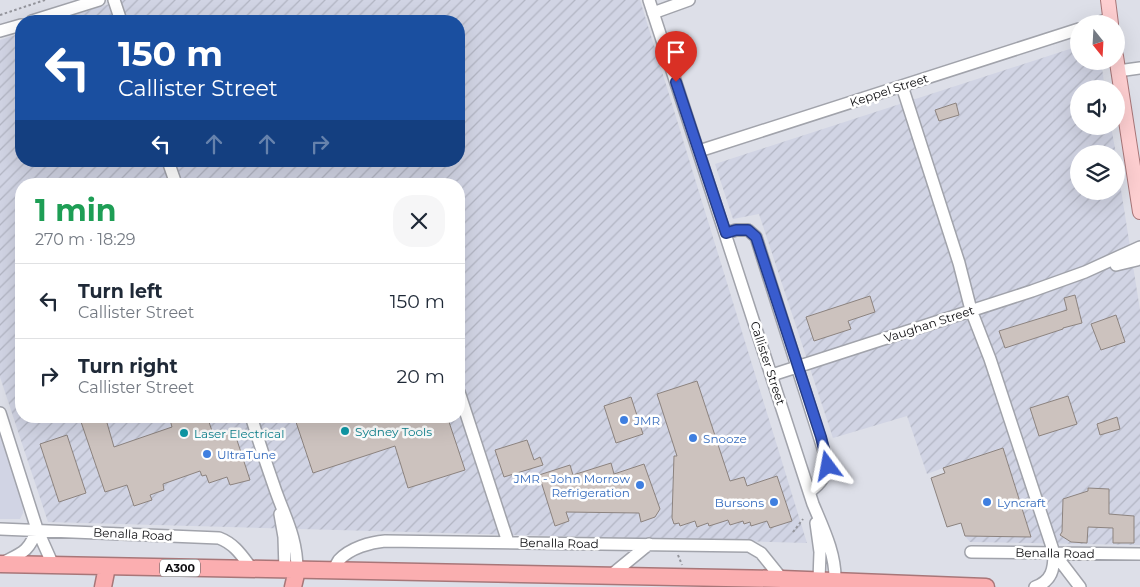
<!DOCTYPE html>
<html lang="en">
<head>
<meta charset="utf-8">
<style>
	:root { --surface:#fff; --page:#f6f6f7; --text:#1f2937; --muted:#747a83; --line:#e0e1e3 }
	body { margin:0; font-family:Montserrat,sans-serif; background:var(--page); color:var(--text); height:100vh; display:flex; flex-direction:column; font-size:19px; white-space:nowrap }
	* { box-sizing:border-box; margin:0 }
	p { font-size:16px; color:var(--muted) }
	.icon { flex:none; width:28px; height:28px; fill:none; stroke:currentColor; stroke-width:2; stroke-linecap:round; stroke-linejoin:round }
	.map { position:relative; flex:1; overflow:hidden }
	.details { position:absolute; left:15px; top:178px; width:450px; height:245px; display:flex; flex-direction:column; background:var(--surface); border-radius:20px; box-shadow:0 5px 20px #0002 }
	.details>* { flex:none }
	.guide { position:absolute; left:15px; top:15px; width:450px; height:152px; border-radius:20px; box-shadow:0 5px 20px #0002; background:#1a4fa0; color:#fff; overflow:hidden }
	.needle { width:32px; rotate:162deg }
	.buttons { position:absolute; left:1070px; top:15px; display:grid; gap:10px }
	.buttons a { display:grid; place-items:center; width:55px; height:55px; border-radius:50%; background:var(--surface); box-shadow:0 5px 20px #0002; font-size:25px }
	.pin { position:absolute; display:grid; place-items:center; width:42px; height:42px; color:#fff; margin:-51px -21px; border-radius:50% 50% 50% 0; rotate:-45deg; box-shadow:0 0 5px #0007 }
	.pin .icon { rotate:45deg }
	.me { position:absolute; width:55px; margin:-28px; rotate:347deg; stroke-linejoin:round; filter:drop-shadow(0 0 4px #0008) }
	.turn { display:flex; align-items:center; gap:18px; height:105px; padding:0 20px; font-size:22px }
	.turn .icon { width:65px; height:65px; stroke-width:2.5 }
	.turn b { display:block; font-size:35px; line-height:42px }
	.lanes { display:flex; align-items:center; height:48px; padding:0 20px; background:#0003; justify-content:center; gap:25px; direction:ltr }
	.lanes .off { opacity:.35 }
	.round { display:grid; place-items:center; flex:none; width:52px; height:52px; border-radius:20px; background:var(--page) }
	.overview { display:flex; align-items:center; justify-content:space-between; height:85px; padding:0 20px }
	h1 { font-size:30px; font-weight:700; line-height:38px; color:#1e9e55 }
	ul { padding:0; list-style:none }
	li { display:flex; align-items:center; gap:15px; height:75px; padding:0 20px; border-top:1px solid var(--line) }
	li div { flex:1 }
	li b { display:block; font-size:19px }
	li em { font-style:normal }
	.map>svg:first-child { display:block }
	.built { fill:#d1d4e4 }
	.industrial { fill:url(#industrial-furrows); fill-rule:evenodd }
	.building { fill:#ccc2be; stroke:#8c837f }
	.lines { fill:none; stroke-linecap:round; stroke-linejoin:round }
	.minor-casing { stroke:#a1a3ab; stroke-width:14 }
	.major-casing { stroke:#a87678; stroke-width:16 }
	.highway-casing { stroke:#a87678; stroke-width:19 }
	.path { stroke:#93949b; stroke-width:2; stroke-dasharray:2.5 2.5; stroke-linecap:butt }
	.minor { stroke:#fff; stroke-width:11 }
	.major { stroke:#fdced0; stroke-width:14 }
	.highway { stroke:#fbaeb0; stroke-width:16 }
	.route-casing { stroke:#253c86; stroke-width:12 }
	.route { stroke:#395cce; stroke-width:9 }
	.shop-dot { fill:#3f7fe0; stroke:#fff; stroke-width:2 }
	.culture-dot { fill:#0f9aa8; stroke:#fff; stroke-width:2 }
	.labels { text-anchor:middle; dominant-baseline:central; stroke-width:5; stroke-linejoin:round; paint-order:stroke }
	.shield { fill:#fff; stroke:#565658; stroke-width:1 }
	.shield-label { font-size:11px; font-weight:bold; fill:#0d0d10 }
	.street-label { font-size:12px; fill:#0d0d10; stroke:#fff }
	.shop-label { font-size:12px; fill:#366cbe; stroke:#fff; text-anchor:start }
	.culture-label { font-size:12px; fill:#0d838f; stroke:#fff; text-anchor:start }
</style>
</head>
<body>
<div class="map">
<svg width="1140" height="587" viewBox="0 0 1140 587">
	<defs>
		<pattern id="industrial-furrows" width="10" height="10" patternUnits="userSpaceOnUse" patternTransform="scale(1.25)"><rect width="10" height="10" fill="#d1d4e4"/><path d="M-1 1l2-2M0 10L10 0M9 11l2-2" fill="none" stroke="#b2b5c3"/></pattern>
	</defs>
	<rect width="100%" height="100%" fill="#dddfe8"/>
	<path class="built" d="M 0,434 L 23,506 L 23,513 L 20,519 L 0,519 Z"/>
	<path class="industrial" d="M 121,0 L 640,0 L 807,543 L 48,522 L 0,377 L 0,40 L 21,33 L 21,161 L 459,161 L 459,21 L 57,21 ZM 21,184 L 459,184 L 459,416 L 21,416 Z
		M 1079,46 L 1079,61 L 1101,61 L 1105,89 L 1079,89 L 1079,126 L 1111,126 L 1116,154 L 1079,154 L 1079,191 L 1116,191 L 1116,158 L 1140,310 L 1140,545 L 970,542 L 965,536 L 943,468 L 927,474 L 907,416 L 833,438 L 759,214 L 733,219 L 715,164 Z"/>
	<path class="building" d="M 956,103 L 959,115 L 939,121 L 935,110 Z
		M 1075,295 L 1082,323 L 1063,328 L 1063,329 L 1005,348 L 999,331 L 1067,310 L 1064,298 Z
		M 870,296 L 875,312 L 848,321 L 851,329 L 814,341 L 806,317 Z
		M 1116,315 L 1125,342 L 1101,350 L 1091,324 Z
		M 697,381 L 730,481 L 744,477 L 747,486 L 777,476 L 792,521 L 770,528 L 767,521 L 751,526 L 750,522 L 744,524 L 743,521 L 730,525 L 728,520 L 709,526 L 708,523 L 697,527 L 695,521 L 680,526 L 679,523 L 674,524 L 672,518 L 674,456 L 677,456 L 657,394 Z
		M 1068,396 L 1077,424 L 1039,436 L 1030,408 Z
		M 631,397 L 643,434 L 616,443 L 604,406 Z
		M 79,416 L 105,416 L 114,447 L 172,427 L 169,416 L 207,416 L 214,437 L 234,431 L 250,480 L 230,485 L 227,477 L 209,483 L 206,475 L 202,476 L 200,471 L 163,484 L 164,490 L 150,495 L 152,500 L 134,506 L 127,485 L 105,492 Z
		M 294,416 L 447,416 L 465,470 L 408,488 L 395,446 L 313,473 Z
		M 1117,417 L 1120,429 L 1100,435 L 1097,424 Z
		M 67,435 L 86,493 L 59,502 L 40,444 Z
		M 527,440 L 534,460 L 540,457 L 543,465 L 504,477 L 495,450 Z
		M 1003,448 L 1031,537 L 965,536 L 961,523 L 947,527 L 931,478 L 945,473 L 943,468 Z
		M 611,463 L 614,474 L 644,464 L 660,509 L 655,517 L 641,522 L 639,513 L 566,512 L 569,521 L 555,526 L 539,475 L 570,465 L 573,475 Z
		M 1088,488 L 1109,489 L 1109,514 L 1134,516 L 1134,543 L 1113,543 L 1113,528 L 1088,527 L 1087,543 L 1071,542 L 1060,535 L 1062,532 L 1063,499 L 1088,491 Z"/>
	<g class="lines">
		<defs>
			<path id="minor" d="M 114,0 L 121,21
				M 649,0 L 813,504 C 823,528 836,554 835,581
				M 653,13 L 689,0
				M 32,21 L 99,0
				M 1094,24 L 1111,18
				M 0,31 L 21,25
				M 1118,71 L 1140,68
				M 902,86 L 959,263 L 971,310 L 990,359 L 1054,553 C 1054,569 1052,581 1035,587
				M 699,151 L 1079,29
				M 168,161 L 176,184
				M 726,233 L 736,230 L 748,230 L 756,237 L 827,461 C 828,475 821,484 809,492
				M 1116,265 L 1137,260 L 1140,257
				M 772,375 L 1032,291 L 1085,272 L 1140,247
				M 459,392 L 508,542
				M 0,413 L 37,529 L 53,565
				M 251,416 C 258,439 266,463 274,486 C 284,516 297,536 297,570
				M 280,514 L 284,537 L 285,570
				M 816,523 L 820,552 L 819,580
				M 0,529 L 219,538 C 235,544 242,556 252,569
				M 971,552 L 1140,554
				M 1054,553 L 1080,587
				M 2,563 C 22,553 29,552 37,529
				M 333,571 C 335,567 337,563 339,560 C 350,548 371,542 385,541 L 749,546 L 761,553 L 782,579
				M 610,576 L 649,544"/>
			<path id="major" d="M 1108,0 L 1111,24
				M 1116,56 L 1140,212"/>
			<path id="highway" d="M 0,564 L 782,579 L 986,587
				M 103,587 L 107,567
				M 293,587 L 297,570"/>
		</defs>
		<use href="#minor" class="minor-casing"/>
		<use href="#major" class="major-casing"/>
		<use href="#highway" class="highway-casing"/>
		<path class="path" d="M 0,15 L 45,0
			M 793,532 L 803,519
			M 678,555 L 682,565"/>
		<use href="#minor" class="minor"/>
		<use href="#major" class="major"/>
		<use href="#highway" class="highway"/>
	</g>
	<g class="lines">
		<defs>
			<path id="route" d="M 676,82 L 726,233 L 736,230 L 748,230 L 756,237 L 821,437 L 828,466"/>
		</defs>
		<use href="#route" class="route-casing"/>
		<use href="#route" class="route"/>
	</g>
	<g class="shop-dot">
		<circle cx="624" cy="420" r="5"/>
		<circle cx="693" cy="438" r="5"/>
		<circle cx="207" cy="454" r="5"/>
		<circle cx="640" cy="485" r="5"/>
		<circle cx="774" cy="502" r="5"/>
		<circle cx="987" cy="502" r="5"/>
	</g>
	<g class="culture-dot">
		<circle cx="345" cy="431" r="5"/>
		<circle cx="184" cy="433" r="5"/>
	</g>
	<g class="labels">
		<rect class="shield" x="160" y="559.5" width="40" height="17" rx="4"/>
		<g class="shield-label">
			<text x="180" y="568">A300</text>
		</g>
		<g class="street-label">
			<text transform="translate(889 90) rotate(-18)">Keppel Street</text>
			<text transform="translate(929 324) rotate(-18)">Vaughan Street</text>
			<text transform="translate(768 363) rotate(72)">Callister Street</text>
			<text transform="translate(133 534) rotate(3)">Benalla Road</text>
			<text transform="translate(559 543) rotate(1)">Benalla Road</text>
			<text transform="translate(1055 553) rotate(1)">Benalla Road</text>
		</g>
		<g class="shop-label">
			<text x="634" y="420">JMR</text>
			<text x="703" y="438">Snooze</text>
			<text x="217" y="454">UltraTune</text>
			<text x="630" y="478" text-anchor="end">JMR - John Morrow<tspan x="630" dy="14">Refrigeration</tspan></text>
			<text x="764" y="502" text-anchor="end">Bursons</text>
			<text x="997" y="502">Lyncraft</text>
		</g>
		<g class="culture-label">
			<text x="355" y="431">Sydney Tools</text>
			<text x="194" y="433">Laser Electrical</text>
		</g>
	</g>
</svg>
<div class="buttons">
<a><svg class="needle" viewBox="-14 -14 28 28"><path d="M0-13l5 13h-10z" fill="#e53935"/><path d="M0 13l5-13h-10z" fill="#747a83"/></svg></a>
<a><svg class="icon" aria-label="sound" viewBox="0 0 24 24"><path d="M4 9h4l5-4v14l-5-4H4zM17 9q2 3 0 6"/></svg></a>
<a><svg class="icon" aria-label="layers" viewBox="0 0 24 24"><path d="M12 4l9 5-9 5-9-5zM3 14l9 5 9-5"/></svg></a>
</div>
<div class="pin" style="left:676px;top:82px;background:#d93025"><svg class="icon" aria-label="arrive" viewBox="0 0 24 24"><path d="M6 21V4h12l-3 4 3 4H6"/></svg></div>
<svg class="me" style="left:828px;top:466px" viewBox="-20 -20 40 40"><path d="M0-17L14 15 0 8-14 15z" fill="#395cce" stroke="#fff" stroke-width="4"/></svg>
<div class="guide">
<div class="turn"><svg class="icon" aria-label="left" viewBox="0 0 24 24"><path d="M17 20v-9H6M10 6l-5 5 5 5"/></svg><div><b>150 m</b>Callister Street</div></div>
<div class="lanes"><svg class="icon" aria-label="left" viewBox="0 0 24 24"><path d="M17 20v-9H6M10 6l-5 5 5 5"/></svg><svg class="icon off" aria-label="ahead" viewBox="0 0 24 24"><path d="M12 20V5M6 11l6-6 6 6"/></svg><svg class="icon off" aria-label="ahead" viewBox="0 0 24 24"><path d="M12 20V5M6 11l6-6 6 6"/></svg><svg class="icon off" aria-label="right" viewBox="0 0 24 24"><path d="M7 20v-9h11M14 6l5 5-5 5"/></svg></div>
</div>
<section class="details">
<div class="overview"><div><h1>1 min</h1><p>270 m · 18:29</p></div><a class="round"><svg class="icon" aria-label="close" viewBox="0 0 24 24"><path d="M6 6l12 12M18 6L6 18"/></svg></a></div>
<ul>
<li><svg class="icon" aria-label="left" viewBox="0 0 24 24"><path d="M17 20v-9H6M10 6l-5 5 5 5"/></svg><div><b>Turn left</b><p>Callister Street</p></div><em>150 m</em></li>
<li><svg class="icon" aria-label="right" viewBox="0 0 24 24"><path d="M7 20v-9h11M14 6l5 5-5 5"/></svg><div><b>Turn right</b><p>Callister Street</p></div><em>20 m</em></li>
</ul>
</section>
</div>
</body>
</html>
